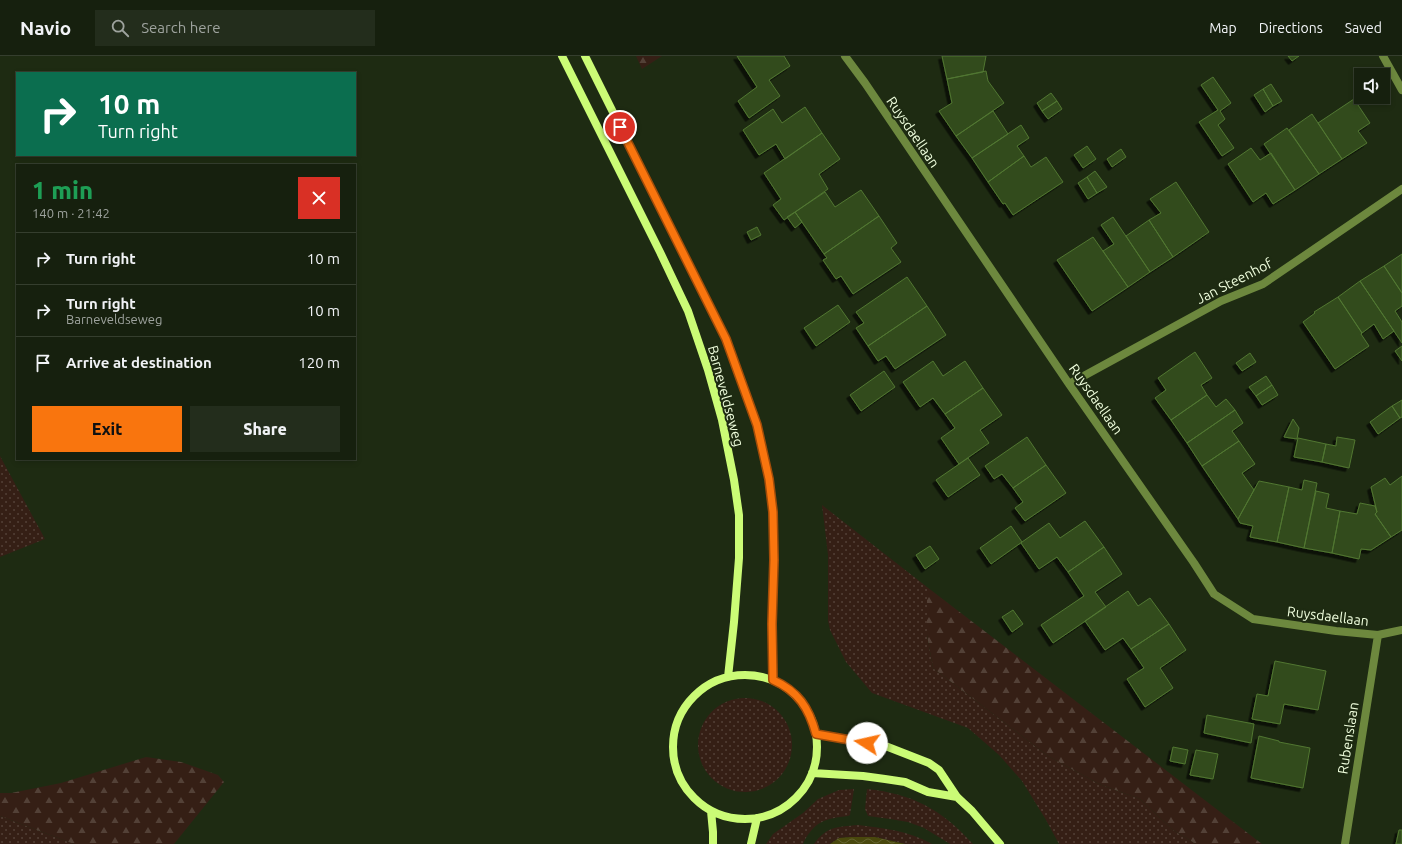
<!DOCTYPE html>
<html lang="en">
<head>
<meta charset="utf-8">
<style>
	:root { --surface:#16200e; --page:#232d1c; --text:#f1f3f6; --muted:#9ea39e; --line:#353e2e; --accent:#f9750e }
	body { margin:0; font-family:Ubuntu,sans-serif; background:var(--page); color:var(--text); height:100vh; display:flex; flex-direction:column; font-size:15px; white-space:nowrap }
	* { box-sizing:border-box; margin:0 }
	p { font-size:13px; color:var(--muted) }
	.icon { flex:none; width:22px; height:22px; fill:none; stroke:currentColor; stroke-width:2; stroke-linecap:round; stroke-linejoin:round }
	.map { position:relative; flex:1; overflow:hidden }
	.drawer { position:absolute; left:16px; top:108px; width:340px; height:296px; display:flex; flex-direction:column; background:var(--surface); border-radius:0px; box-shadow:0 2px 6px #0003,0 0 0 1px var(--line) }
	.drawer>* { flex:none }
	.top-card { position:absolute; left:16px; top:16px; width:340px; height:84px; border-radius:0px; box-shadow:0 2px 6px #0003,0 0 0 1px var(--line); background:#0b6e4f; color:#fff; overflow:hidden }
	.fabs { position:absolute; left:1354px; top:12px; display:grid; gap:8px }
	.fabs a { display:grid; place-items:center; width:36px; height:36px; border-radius:0px; background:var(--surface); box-shadow:0 2px 6px #0003,0 0 0 1px var(--line); font-size:20px }
	.pin { position:absolute; display:grid; place-items:center; width:34px; height:34px; color:#fff; margin:-17px; border:2px solid #fff; border-radius:50%; box-shadow:0 1px 4px #0007 }
	.me { position:absolute; width:44px; margin:-22px; rotate:280deg; stroke-linejoin:round; filter:drop-shadow(0 0 3px #0008) }
	.turn { display:flex; align-items:center; gap:14px; height:84px; padding:0 16px; font-size:18px }
	.turn .icon { width:52px; height:52px; stroke-width:2.5 }
	.turn b { display:block; font-size:28px; line-height:34px }
	.round { display:grid; place-items:center; flex:none; width:42px; height:42px; border-radius:0px; background:var(--page) }
	.summary { display:flex; align-items:center; justify-content:space-between; height:68px; padding:0 16px }
	h1 { font-size:24px; font-weight:800; line-height:30px; color:#1e9e55 }
	.action { display:flex; gap:8px; margin-top:auto; padding:8px 16px }
	.action a { flex:1; height:46px; border-radius:0px; background:var(--accent); color:#111; font-size:16px; font-weight:800; line-height:46px; text-align:center }
	.action a+a { background:var(--page); color:var(--text) }
	ul { padding:0; list-style:none }
	li { display:flex; align-items:center; gap:12px; height:52px; padding:0 16px; border-top:1px solid var(--line) }
	li div { flex:1 }
	li b { display:block; font-size:15px }
	li em { font-style:normal }
	header { display:flex; align-items:center; gap:24px; box-sizing:border-box; height:56px; padding:0 20px; background:var(--surface); border-bottom:1px solid var(--line) }
	header strong { font-size:19px }
	nav { display:flex; gap:22px; margin-inline-start:auto; font-size:14px }
	.search { width:280px; height:36px; background:var(--page); display:flex; align-items:center; gap:10px; box-sizing:border-box; padding:0 14px; border-radius:0px; color:var(--muted); font-size:15px }
	.map>svg:first-child { display:block }
	.grass { fill:url(#grass-dots) }
	.forest { fill:url(#forest-firs) }
	.water { fill:url(#water-waves) }
	.building { fill:#334b1e; stroke:#517731; filter:url(#shadow) }
	.lines { fill:none; stroke-linecap:round; stroke-linejoin:round }
	.street { stroke:#6d883e; stroke-width:8 }
	.secondary { stroke:#cbfb76; stroke-width:8 }
	.route-casing { stroke:#a24c09; stroke-width:10 }
	.route { stroke:#f9750e; stroke-width:7 }
	.labels { text-anchor:middle; dominant-baseline:central; stroke-width:4; stroke-linejoin:round; paint-order:stroke }
	.street-label { font-size:14px; fill:#effedd; stroke:#1e2b12 }
</style>
</head>
<body>
<header>
<strong>Navio</strong>
<div class="search"><svg class="icon" aria-label="search" viewBox="0 0 24 24"><circle cx="10" cy="10" r="6"/><path d="M15 15l6 6"/></svg>Search here</div>
<nav><a>Map</a><a>Directions</a><a>Saved</a></nav>
</header>
<div class="map">
<svg width="1402" height="788" viewBox="0 0 1402 788">
	<defs>
		<pattern id="grass-dots" width="8" height="8" patternUnits="userSpaceOnUse"><rect width="8" height="8" fill="#351f15"/><path d="M2 2h.1M6 6h.1" fill="none" stroke="#534137" stroke-width="1.8" stroke-linecap="round"/></pattern>
		<pattern id="forest-firs" width="22" height="20" patternUnits="userSpaceOnUse"><rect width="22" height="20" fill="#351f15"/><path d="M5 1l3.5 6h-7zM16 11l3.5 6h-7z" fill="#534137"/></pattern>
		<pattern id="water-waves" width="16" height="10" patternUnits="userSpaceOnUse"><rect width="16" height="10" fill="#49480d"/><path d="M0 5q4-4 8 0t8 0" fill="none" stroke="#646330"/></pattern>
		<filter id="shadow"><feDropShadow dx="-3.5" dy="3.5" stdDeviation="0" flood-color="#0009"/></filter>
	</defs>
	<rect width="100%" height="100%" fill="#1e2b12"/>
	<path class="grass" d="M 0,400 L 45,483 L 0,501 Z
		M 822,449 L 927,531 L 927,579 L 933,612 L 1048,700 L 1099,728 L 1140,743 L 1173,774 L 1196,788 L 1059,788 L 1046,764 L 1022,725 L 999,699 L 968,672 L 872,637 L 846,606 L 830,574 L 828,565 L 828,499 Z
		M698 689a47 47 0 1 1 94 0a47 47 0 1 1-94 0Z
		M 854,733 L 850,759 L 848,760 C 826,762 813,766 803,788 L 766,788 L 773,778 L 803,757 L 818,743 L 839,734 Z
		M 867,733 C 913,738 941,753 973,788 L 950,788 L 924,772 L 908,766 L 890,763 L 868,760 L 865,753 Z
		M 0,760 L 74,788 L 0,788 Z
		M 858,769 C 884,772 909,775 932,788 L 905,788 L 875,781 L 851,781 L 839,782 L 830,788 L 814,788 C 827,770 837,771 858,769 Z"/>
	<path class="forest" d="M 636,0 L 662,0 L 642,13 Z
		M 927,531 L 1262,788 L 1196,788 L 1173,774 L 1140,743 L 1099,728 L 1048,700 L 933,612 L 927,579 Z
		M 146,701 L 181,706 L 218,719 L 224,726 L 174,788 L 74,788 L 0,760 L 0,737 L 11,737 L 61,727 Z"/>
	<path class="water" d="M 851,781 L 875,781 L 905,788 L 830,788 L 839,782 Z"/>
	<path class="building" d="M 737,0 L 784,0 L 790,10 L 769,24 L 780,40 L 749,62 L 738,45 L 757,31 Z
		M 942,0 L 986,0 L 983,16 L 947,23 Z
		M 1288,0 L 1299,0 L 1292,5 Z
		M 986,15 L 988,25 L 1004,47 L 956,80 L 939,55 L 952,47 L 947,23 Z
		M 1213,21 L 1231,47 L 1220,55 L 1225,63 L 1218,69 L 1234,92 L 1222,100 L 1199,66 L 1218,54 L 1201,29 Z
		M 1271,28 L 1282,45 L 1273,50 L 1263,33 Z
		M 1263,33 L 1273,50 L 1265,56 L 1254,39 Z
		M 1051,37 L 1057,45 L 1042,55 L 1037,47 Z
		M 1354,43 L 1370,67 L 1358,75 L 1367,87 L 1342,103 L 1318,67 Z
		M 1057,45 L 1062,53 L 1048,63 L 1042,55 Z
		M 805,51 L 822,77 L 785,103 L 776,88 L 759,99 L 743,74 L 773,53 L 782,67 Z
		M 993,55 L 1008,78 L 972,102 L 956,80 Z
		M 1312,58 L 1342,103 L 1319,118 L 1289,74 Z
		M 1021,69 L 1029,82 L 1017,90 L 1024,100 L 988,126 L 972,102 Z
		M 1287,72 L 1319,118 L 1295,134 L 1264,88 Z
		M 822,77 L 840,103 L 819,118 L 828,133 L 784,164 L 773,149 L 781,143 L 764,117 Z
		M 1087,90 L 1096,103 L 1083,112 L 1074,99 Z
		M 1251,92 L 1260,104 L 1271,97 L 1295,134 L 1273,148 L 1266,137 L 1253,146 L 1228,108 Z
		M 1121,93 L 1126,101 L 1112,111 L 1107,103 Z
		M 1024,100 L 1031,111 L 1046,101 L 1063,126 L 1013,159 L 1005,147 L 1003,148 L 988,126 Z
		M 1095,115 L 1107,131 L 1097,137 L 1087,121 Z
		M 1087,121 L 1097,137 L 1088,143 L 1078,127 Z
		M 1176,126 L 1209,176 L 1173,201 L 1149,164 L 1161,157 L 1150,143 Z
		M 861,134 L 879,160 L 824,198 L 795,156 L 825,136 L 835,151 Z
		M 795,156 L 802,166 L 795,172 L 787,161 Z
		M 879,160 L 897,187 L 891,192 L 901,206 L 853,238 L 841,220 L 836,223 L 823,204 L 827,202 L 824,198 Z
		M 1113,161 L 1150,216 L 1128,231 L 1103,195 L 1114,188 L 1101,169 Z
		M 1149,164 L 1173,201 L 1150,216 L 1126,180 Z
		M 757,171 L 761,179 L 751,184 L 747,176 Z
		M 1093,181 L 1128,231 L 1092,255 L 1057,204 Z
		M 1402,198 L 1402,237 L 1384,210 Z
		M 1384,210 L 1402,237 L 1402,250 L 1395,255 L 1402,266 L 1402,287 L 1360,225 Z
		M 907,221 L 927,250 L 868,290 L 856,272 L 864,267 L 856,256 Z
		M 1360,225 L 1394,275 L 1383,283 L 1374,268 L 1362,277 L 1338,241 Z
		M 1338,241 L 1362,277 L 1361,278 L 1369,290 L 1335,313 L 1303,266 L 1315,257 L 1314,256 Z
		M 838,249 L 850,266 L 816,290 L 804,272 Z
		M 927,250 L 946,279 L 895,313 L 886,300 L 878,305 L 868,290 Z
		M 1402,290 L 1402,305 L 1395,295 Z
		M 1195,296 L 1212,322 L 1201,329 L 1207,339 L 1171,364 L 1155,342 L 1166,334 L 1158,322 Z
		M 1250,297 L 1256,306 L 1242,315 L 1236,307 Z
		M 933,305 L 943,320 L 965,305 L 983,332 L 945,358 L 933,342 L 920,351 L 903,326 Z
		M 884,315 L 895,331 L 861,355 L 850,339 Z
		M 1266,320 L 1272,329 L 1256,340 L 1249,331 Z
		M 1272,329 L 1278,339 L 1262,349 L 1256,340 Z
		M 983,332 L 1002,359 L 980,374 L 989,387 L 959,408 L 941,382 L 955,372 L 945,358 Z
		M 1207,339 L 1216,351 L 1226,343 L 1235,354 L 1187,387 L 1171,364 Z
		M 1402,344 L 1402,361 L 1400,362 L 1392,350 Z
		M 1392,350 L 1400,362 L 1378,378 L 1370,366 Z
		M 1235,354 L 1243,367 L 1232,375 L 1239,385 L 1202,410 L 1187,387 Z
		M 1293,363 L 1299,372 L 1297,383 L 1284,381 Z
		M 1027,381 L 1046,409 L 1013,432 L 1002,418 L 994,423 L 985,410 Z
		M 1337,381 L 1355,384 L 1349,412 L 1322,406 L 1326,388 L 1336,390 Z
		M 1298,382 L 1326,388 L 1322,406 L 1294,401 Z
		M 1239,385 L 1255,408 L 1242,417 L 1254,434 L 1238,463 L 1202,410 Z
		M 968,402 L 980,419 L 948,441 L 936,424 Z
		M 1046,409 L 1066,437 L 1025,465 L 1015,452 L 1023,446 L 1013,432 Z
		M 1402,420 L 1402,474 L 1391,481 L 1375,458 L 1377,456 L 1371,431 L 1385,422 L 1390,429 Z
		M 1304,424 L 1317,427 L 1304,492 L 1277,486 L 1289,431 L 1302,434 Z
		M 1259,425 L 1289,431 L 1277,486 L 1250,481 L 1253,470 L 1240,467 L 1238,463 Z
		M 1316,435 L 1329,438 L 1326,452 L 1340,455 L 1332,497 L 1304,492 Z
		M 1360,447 L 1375,450 L 1377,456 L 1375,458 L 1391,481 L 1371,494 L 1361,493 L 1359,503 L 1332,497 L 1340,455 L 1357,458 Z
		M 1085,465 L 1104,491 L 1068,516 L 1057,501 L 1039,513 L 1021,487 L 1022,486 L 1049,467 L 1060,482 Z
		M 1011,470 L 1022,486 L 991,508 L 980,492 Z
		M 930,490 L 939,503 L 925,513 L 916,499 Z
		M 1104,491 L 1122,518 L 1095,536 L 1106,551 L 1053,587 L 1041,569 L 1084,540 L 1068,516 Z
		M 1128,535 L 1138,550 L 1150,542 L 1169,568 L 1131,593 L 1123,582 L 1105,594 L 1085,565 Z
		M 1013,554 L 1023,568 L 1012,576 L 1002,561 Z
		M 1169,568 L 1186,594 L 1160,612 L 1173,632 L 1145,651 L 1127,623 L 1144,612 L 1131,593 Z
		M 1275,605 L 1326,615 L 1318,654 L 1284,648 L 1280,668 L 1252,663 L 1257,638 L 1268,640 Z
		M 1207,659 L 1254,668 L 1251,687 L 1204,677 Z
		M 1259,680 L 1279,685 L 1279,686 L 1310,692 L 1303,732 L 1251,722 Z
		M 1173,691 L 1188,694 L 1185,708 L 1170,705 Z
		M 1196,694 L 1218,698 L 1213,723 L 1190,719 Z
		M 1399,774 L 1402,774 L 1402,788 L 1396,788 Z"/>
	<g class="lines">
		<path class="street" d="M 845,0 L 865,27 L 1069,328 L 1194,507 L 1214,538 L 1253,563 L 1336,575 L 1378,579 L 1402,574
			M 1383,0 L 1402,34
			M 1069,328 L 1221,245 L 1263,228 L 1402,133
			M 1345,788 L 1378,579"/>
		<path class="secondary" d="M 562,0 L 660,196 L 688,255 L 708,314 L 722,364 L 734,424 L 739,459 L 739,502 L 734,566 L 728,621
			M 585,0 L 726,283 L 757,369 L 769,423 L 773,456 L 774,504 L 772,568 L 773,624
			M673 691a72 72 0 1 1 144 0a72 72 0 1 1-144 0Z
			M 816,678 L 888,691 L 929,707 L 939,714 L 957,741 L 972,755 L 1000,788
			M 812,717 L 863,720 L 885,723 L 905,726 L 928,736 L 957,741
			M 711,755 L 713,776 L 713,788
			M 751,788 L 757,762"/>
	</g>
	<g class="lines">
		<defs>
			<path id="route" d="M 620,71 L 726,283 L 757,369 L 769,423 L 773,456 L 774,504 L 772,568 L 773,624 C 798,635 809,652 816,678 L 867,687"/>
		</defs>
		<use href="#route" class="route-casing"/>
		<use href="#route" class="route"/>
	</g>
	<g class="labels">
		<g class="street-label">
			<text transform="translate(913 76) rotate(56)">Ruysdaellaan</text>
			<text transform="translate(1234 225) rotate(-27)">Jan Steenhof</text>
			<text transform="translate(726 340) rotate(75)">Barneveldseweg</text>
			<text transform="translate(1096 343) rotate(55)">Ruysdaellaan</text>
			<text transform="translate(1328 560) rotate(7)">Ruysdaellaan</text>
			<text transform="translate(1348 682) rotate(-81)">Rubenslaan</text>
		</g>
	</g>
</svg>
<div class="fabs">
<a><svg class="icon" aria-label="sound" viewBox="0 0 24 24"><path d="M4 9h4l5-4v14l-5-4H4zM17 9q2 3 0 6"/></svg></a>
</div>
<div class="pin" style="left:620px;top:71px;background:#d93025"><svg class="icon" aria-label="arrive" viewBox="0 0 24 24"><path d="M6 21V4h12l-3 4 3 4H6"/></svg></div>
<svg class="me" style="left:867px;top:687px" viewBox="-20 -20 40 40"><circle r="19" fill="#fff"/><path d="M0-13L10 11 0 6-10 11z" fill="#f9750e"/></svg>
<div class="top-card">
<div class="turn"><svg class="icon" aria-label="right" viewBox="0 0 24 24"><path d="M7 20v-9h11M14 6l5 5-5 5"/></svg><div><b>10 m</b>Turn right</div></div>
</div>
<section class="drawer">
<div class="summary"><div><h1>1 min</h1><p>140 m · 21:42</p></div><a class="round" style="background:#d93025;color:#fff"><svg class="icon" aria-label="close" viewBox="0 0 24 24"><path d="M6 6l12 12M18 6L6 18"/></svg></a></div>
<ul>
<li><svg class="icon" aria-label="right" viewBox="0 0 24 24"><path d="M7 20v-9h11M14 6l5 5-5 5"/></svg><div><b>Turn right</b></div><em>10 m</em></li>
<li><svg class="icon" aria-label="right" viewBox="0 0 24 24"><path d="M7 20v-9h11M14 6l5 5-5 5"/></svg><div><b>Turn right</b><p>Barneveldseweg</p></div><em>10 m</em></li>
<li><svg class="icon" aria-label="arrive" viewBox="0 0 24 24"><path d="M6 21V4h12l-3 4 3 4H6"/></svg><div><b>Arrive at destination</b></div><em>120 m</em></li>
</ul>
<div class="action"><a>Exit</a><a>Share</a></div>
</section>
</div>
</body>
</html>
